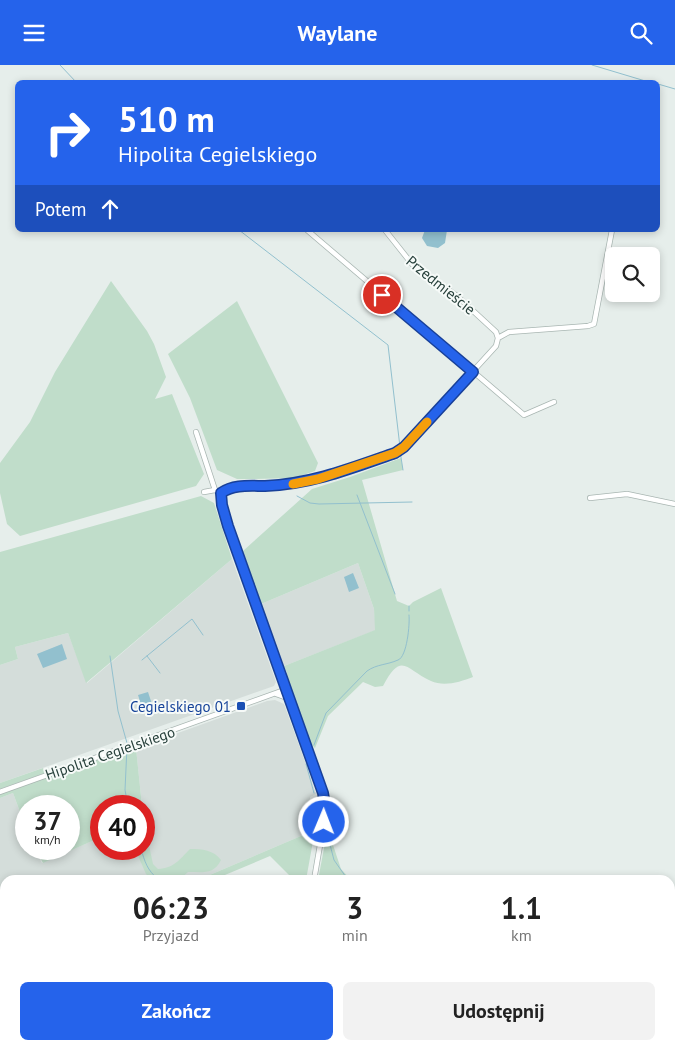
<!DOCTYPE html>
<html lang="pl">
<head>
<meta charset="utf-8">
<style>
	:root { --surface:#fff; --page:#f2f2f2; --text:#222; --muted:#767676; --accent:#2563eb }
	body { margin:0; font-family:"PT Sans",sans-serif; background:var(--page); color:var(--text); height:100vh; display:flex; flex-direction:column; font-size:19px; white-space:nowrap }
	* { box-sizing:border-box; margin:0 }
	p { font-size:16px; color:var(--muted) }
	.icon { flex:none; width:28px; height:28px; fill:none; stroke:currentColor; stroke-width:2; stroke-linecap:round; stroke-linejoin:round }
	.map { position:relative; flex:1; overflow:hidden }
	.panel { position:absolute; left:0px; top:810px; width:675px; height:175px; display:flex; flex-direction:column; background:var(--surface); border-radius:15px 15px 0 0; box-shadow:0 2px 8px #0003 }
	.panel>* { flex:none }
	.banner { position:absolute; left:15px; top:15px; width:645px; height:152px; border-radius:8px; box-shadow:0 2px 8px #0003; background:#2563eb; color:#fff; overflow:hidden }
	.tools { position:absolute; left:605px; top:182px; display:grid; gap:10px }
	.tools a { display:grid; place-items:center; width:55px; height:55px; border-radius:8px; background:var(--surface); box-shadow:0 2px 8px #0003; font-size:25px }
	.speed { position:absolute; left:15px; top:730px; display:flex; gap:10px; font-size:25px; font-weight:700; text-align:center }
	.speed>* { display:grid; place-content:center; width:65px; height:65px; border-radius:50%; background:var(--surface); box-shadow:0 2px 8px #0003; line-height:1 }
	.speed small { font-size:12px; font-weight:400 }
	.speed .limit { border:8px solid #d22; background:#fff; color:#111 }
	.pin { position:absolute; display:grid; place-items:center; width:42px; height:42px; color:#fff; margin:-21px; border:2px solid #fff; border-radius:50%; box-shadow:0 1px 5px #0007 }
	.me { position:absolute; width:55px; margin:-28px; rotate:1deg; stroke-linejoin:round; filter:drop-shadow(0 0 4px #0008) }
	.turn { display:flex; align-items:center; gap:18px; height:105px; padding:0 20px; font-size:22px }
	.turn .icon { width:65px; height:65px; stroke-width:2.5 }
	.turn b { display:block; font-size:35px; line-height:42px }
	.then { display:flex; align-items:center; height:48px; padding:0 20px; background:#0003; gap:10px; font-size:19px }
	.eta { display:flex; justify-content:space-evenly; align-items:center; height:85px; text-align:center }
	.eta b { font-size:30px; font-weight:700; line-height:35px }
	.primary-button { display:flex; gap:10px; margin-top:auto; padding:10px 20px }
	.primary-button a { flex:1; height:58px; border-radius:8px; background:var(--accent); color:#fff; font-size:20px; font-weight:700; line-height:58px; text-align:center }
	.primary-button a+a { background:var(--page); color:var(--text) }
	header { display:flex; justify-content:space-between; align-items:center; height:65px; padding:0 20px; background:var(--accent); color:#fff; font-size:22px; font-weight:700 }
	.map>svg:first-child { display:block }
	.built { fill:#d4ddda }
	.green { fill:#c0ddca }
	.water { fill:#92c0ce }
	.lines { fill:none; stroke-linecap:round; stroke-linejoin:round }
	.stream { stroke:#92c0ce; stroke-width:1 }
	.minor-casing { stroke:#a9b6b2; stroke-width:6 }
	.minor { stroke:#fff; stroke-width:4.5 }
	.route-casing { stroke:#184099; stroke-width:12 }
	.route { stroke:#2563eb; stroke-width:9 }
	.slow { stroke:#f59e0b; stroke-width:9 }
	.transit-dot { fill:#1a4fb4; stroke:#f6faf8; stroke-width:2 }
	.labels { text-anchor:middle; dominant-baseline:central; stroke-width:4; stroke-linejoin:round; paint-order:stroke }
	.street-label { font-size:15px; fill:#263f3a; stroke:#f6faf8 }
	.transit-label { font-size:15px; fill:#164399; stroke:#f6faf8; text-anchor:end }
</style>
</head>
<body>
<header><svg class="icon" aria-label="menu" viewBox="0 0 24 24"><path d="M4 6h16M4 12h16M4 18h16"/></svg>Waylane<svg class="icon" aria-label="search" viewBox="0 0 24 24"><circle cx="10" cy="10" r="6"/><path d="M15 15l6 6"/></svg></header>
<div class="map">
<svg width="675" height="985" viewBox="0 0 675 985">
	<rect width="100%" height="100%" fill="#e6eeeb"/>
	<path class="built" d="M 232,494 L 276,617 L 274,621 L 0,718 L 0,600 L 18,594 L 15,582 L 68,568 L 87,618 Z
		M 358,498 L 374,544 L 376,565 L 284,601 L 261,539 Z
		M 275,635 L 284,639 L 307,702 L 316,729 L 310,732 L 311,749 L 317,750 L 315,765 L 198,815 L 5,815 L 5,911 L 0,900 L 0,733 L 13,728 L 26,763 L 26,784 L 35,784 L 42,798 L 101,772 L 101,784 L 144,784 L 144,741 L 142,741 L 136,683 L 267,636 Z
		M 0,950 L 5,961 L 5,980 L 14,980 L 16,985 L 0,985 Z
		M 128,980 L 252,980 L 256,985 L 120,985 Z"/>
	<path class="green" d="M 111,216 L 147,266 L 154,279 L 166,312 L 155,334 L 172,329 L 204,409 L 196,421 L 20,471 L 7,459 L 0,428 L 0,398 L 30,357 L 55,307 Z
		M 237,236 L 318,398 L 315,406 L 294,413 L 253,414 L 237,414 L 217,405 L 190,333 L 168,289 Z
		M 401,393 L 403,405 L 362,415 L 397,536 L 409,541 L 413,537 L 441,523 L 473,612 C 460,617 444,622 431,616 C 406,605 402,585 383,621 L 375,622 L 363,617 L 328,651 L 315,683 L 309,677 L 285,609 L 287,608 L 284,601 L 375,565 L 374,544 L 358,498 L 261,539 L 243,486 L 312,424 L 350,412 Z
		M 201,431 L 214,438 L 232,494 L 86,618 L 68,568 L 15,582 L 18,594 L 0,600 L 0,487 Z
		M 127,683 L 128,685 L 136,683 L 142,741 L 101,741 L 101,772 L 43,798 L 35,784 L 69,784 L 69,741 L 26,741 L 26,763 L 13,728 L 0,733 L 0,729 Z
		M 43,703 L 45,708 L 0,724 L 0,718 Z
		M 144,757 L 153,799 L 158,804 C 174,803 179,795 190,784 C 202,784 214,785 221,795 C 214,810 202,807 188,807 L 179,815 L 151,814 L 146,809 L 135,784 L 144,784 Z
		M 315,765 L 306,815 L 294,815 L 270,791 L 213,815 L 198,815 Z
		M 328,765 L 341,804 L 351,815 L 318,815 L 325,778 L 325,766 Z
		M 24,980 L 128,980 L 120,985 L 26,985 Z
		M 252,980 L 346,980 L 341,985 L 321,985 L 318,981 L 313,985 L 256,985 Z"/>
	<path class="water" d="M 425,165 L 447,165 L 445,178 L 438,183 L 427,181 L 422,173 Z
		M 353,508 L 359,523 L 349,527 L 344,512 Z
		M 62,579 L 67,594 L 43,603 L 37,589 Z
		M 148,627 L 153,642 L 143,646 L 138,630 Z"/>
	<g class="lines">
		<path class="stream" d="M 60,0 L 77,18
			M 592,0 L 652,18
			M 658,19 L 675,24
			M 239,165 L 388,280 L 400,382
			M 400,386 L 403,405
			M 357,430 L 395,529
			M 297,431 L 310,438 L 319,439 L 412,437
			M 409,546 L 409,541
			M 110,591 L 118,646 L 127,678
			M 147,591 L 160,608
			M 142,595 L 192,554 L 203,570
			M 314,680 L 326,648 L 367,606 C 377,599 387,600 398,595 C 407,592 410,559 409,550
			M 127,682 L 125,725 L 128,741
			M 306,699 L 314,728
			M 328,772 L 334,795 L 348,815
			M 141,784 C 145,797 147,805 158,814 L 162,812
			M 421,980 L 423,985"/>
		<defs>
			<path id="minor" d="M 307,165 L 524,350 L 554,337
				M 385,165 L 412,199 L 457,231 L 496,267 L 498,273
				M 196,367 L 215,425 L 221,428
				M 204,427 L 215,425
				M 590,433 L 627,429 L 675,439
				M 276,629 L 290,634
				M 0,727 L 287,624
				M 314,815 L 325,751 L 323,728 L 228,461 L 222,440 L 221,428 C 234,418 253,421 269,421 C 314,419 354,403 395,388 L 404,382 L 496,281 L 498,273 L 509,267 L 588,261 L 594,259 L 612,165
				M 0,930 L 5,942
				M 21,980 L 23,985
				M 567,980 L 573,985
				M 41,985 L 52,980"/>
		</defs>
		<use href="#minor" class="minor-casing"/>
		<use href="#minor" class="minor"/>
	</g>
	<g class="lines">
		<defs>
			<path id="route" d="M 324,757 L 325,740 L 323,728 L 228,461 L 222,440 L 221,428 C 234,419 250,421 265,421 C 312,419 352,403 395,388 L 404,382 L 473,307 L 382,230"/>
		</defs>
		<use href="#route" class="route-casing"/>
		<use href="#route" class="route"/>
		<path class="slow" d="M 293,419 L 318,414 L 395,388 L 404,382 L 427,357"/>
	</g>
	<rect class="transit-dot" x="236" y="636" width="10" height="10" rx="2.5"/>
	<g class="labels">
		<g class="street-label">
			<text transform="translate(441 220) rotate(39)">Przedmieście</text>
			<text transform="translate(110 688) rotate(-19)">Hipolita Cegielskiego</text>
		</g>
		<g class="transit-label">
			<text x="231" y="641">Cegielskiego 01</text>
		</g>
	</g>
</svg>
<div class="tools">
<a><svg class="icon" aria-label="search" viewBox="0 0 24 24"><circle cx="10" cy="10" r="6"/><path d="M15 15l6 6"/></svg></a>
</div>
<div class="speed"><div>37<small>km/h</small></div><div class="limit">40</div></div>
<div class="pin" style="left:382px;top:230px;background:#d93025"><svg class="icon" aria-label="arrive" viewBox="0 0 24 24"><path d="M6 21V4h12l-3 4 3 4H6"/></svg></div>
<svg class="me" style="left:324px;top:757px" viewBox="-20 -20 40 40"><circle r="17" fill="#2563eb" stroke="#fff" stroke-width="3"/><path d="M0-11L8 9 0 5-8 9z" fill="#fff"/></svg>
<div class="banner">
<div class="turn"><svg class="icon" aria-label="right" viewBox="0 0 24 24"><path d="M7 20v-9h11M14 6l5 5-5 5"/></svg><div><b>510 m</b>Hipolita Cegielskiego</div></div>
<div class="then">Potem<svg class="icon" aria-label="ahead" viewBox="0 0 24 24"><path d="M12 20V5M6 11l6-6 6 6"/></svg></div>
</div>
<section class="panel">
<div class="eta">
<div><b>06:23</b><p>Przyjazd</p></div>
<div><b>3</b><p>min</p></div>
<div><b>1.1</b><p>km</p></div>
</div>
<div class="primary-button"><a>Zakończ</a><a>Udostępnij</a></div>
</section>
</div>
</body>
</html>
